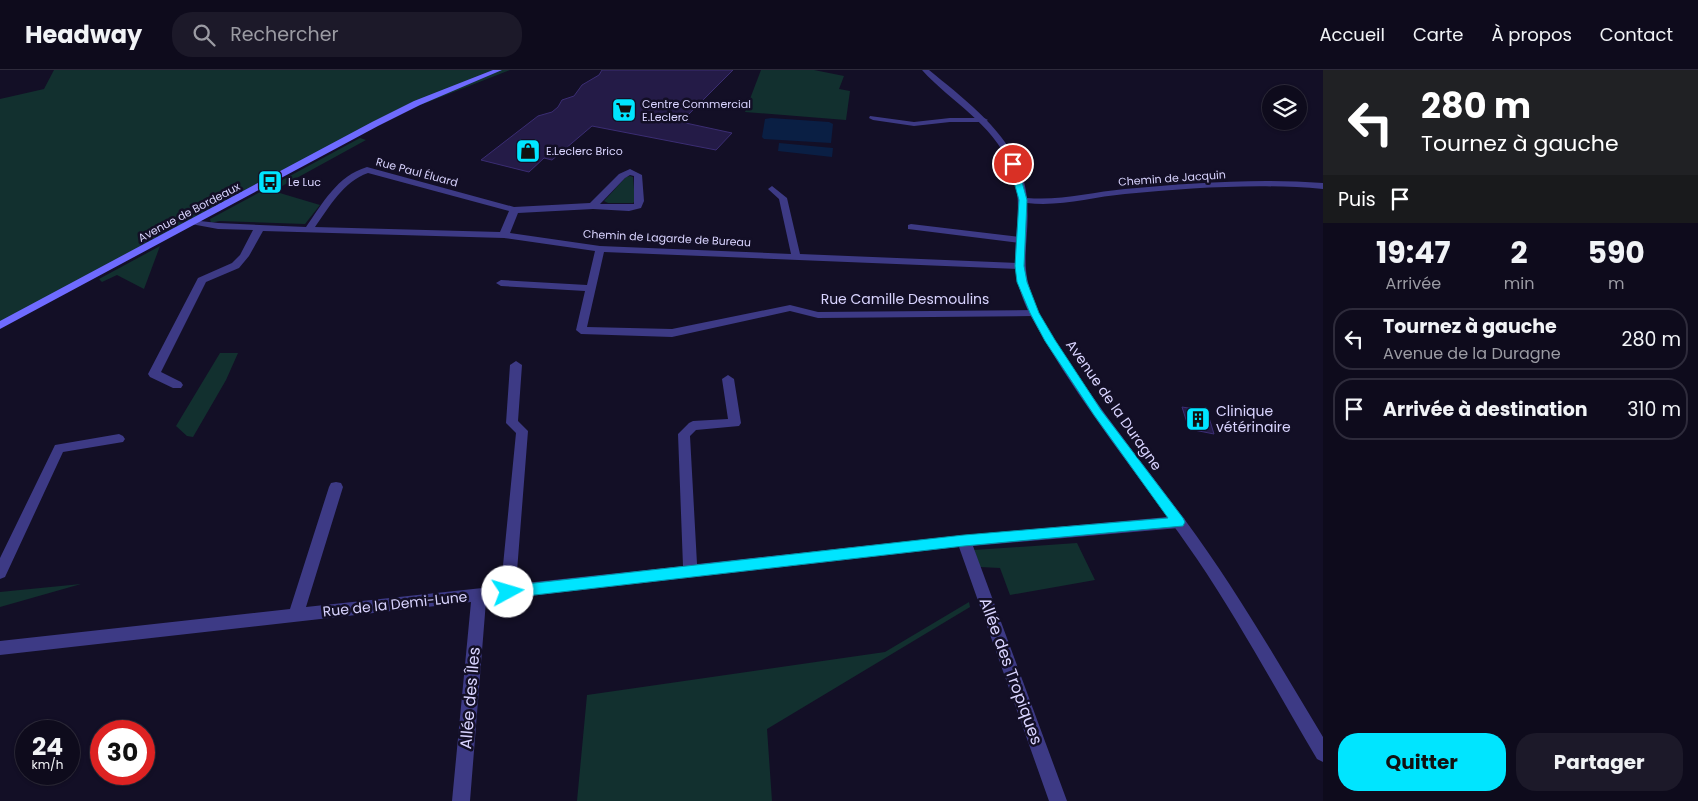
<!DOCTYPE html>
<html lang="fr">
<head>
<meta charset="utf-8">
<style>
	:root { --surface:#0e0b1c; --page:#1c1929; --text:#f1f3f6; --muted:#9b9ba3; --line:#2e2b3b; --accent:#00e5ff }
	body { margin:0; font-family:Poppins,sans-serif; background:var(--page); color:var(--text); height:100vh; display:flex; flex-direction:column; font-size:19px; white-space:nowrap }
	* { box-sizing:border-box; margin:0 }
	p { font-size:16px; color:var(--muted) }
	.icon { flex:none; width:28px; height:28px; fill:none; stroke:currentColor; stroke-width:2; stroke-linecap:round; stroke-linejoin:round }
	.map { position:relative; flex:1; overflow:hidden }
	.side { display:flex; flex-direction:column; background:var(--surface); width:375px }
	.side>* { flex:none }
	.guide { background:#202124; color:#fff; overflow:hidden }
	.fabs { position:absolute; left:1262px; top:15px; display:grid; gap:10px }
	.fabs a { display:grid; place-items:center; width:45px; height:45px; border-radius:50%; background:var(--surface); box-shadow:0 1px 4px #0004,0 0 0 1px var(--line); font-size:25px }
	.speed { position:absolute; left:15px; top:650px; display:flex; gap:10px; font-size:25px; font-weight:700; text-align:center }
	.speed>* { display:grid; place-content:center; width:65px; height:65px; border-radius:50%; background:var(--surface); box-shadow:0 1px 4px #0004,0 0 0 1px var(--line); line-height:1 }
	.speed small { font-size:12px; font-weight:400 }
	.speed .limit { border:8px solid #d22; background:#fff; color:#111 }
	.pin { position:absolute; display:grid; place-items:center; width:42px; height:42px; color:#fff; margin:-21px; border:2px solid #fff; border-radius:50%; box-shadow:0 1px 5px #0007 }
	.me { position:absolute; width:55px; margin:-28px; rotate:84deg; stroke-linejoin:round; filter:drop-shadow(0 0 4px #0008) }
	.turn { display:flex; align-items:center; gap:18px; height:105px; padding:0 15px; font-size:22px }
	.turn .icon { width:65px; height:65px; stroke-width:2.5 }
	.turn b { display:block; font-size:35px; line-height:42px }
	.then { display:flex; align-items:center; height:48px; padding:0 15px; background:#0003; gap:10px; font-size:19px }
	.eta { display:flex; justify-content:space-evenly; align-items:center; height:85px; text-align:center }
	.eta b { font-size:30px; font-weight:700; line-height:35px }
	.cta { display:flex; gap:10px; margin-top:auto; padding:10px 15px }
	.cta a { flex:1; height:58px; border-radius:20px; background:var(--accent); color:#111; font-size:20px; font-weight:700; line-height:58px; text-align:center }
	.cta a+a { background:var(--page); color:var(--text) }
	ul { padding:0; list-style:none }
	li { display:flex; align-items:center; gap:15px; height:62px; margin:0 10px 8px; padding:0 5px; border:2px solid var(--line); border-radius:20px }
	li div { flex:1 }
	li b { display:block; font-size:19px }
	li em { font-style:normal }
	header { display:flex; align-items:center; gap:30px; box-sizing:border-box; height:70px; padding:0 25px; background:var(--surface); border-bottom:1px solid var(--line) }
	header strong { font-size:24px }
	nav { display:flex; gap:28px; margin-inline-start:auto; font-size:18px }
	.search { width:350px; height:45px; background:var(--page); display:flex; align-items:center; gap:12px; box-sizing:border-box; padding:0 18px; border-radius:20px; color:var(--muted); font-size:19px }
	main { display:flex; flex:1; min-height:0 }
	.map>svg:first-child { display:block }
	.green { fill:#12302f }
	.water { fill:#0a1f44 }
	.building { fill:#241b47; stroke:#3b2d73 }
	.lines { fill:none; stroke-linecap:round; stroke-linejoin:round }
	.minor { fill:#3d3a85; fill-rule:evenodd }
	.tertiary { fill:#3d3a85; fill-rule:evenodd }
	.secondary { fill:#6f6bff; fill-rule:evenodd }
	.route { fill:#00e5ff; stroke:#0095a6 }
	.labels { text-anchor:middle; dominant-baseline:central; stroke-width:5; stroke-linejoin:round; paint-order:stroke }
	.far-poi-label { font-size:11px; fill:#d9d4ff; stroke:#130f26; text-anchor:start }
	.far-street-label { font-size:11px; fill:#d9d4ff; stroke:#130f26 }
	.street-label { font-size:14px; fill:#d9d4ff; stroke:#130f26 }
	.poi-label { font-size:14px; fill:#d9d4ff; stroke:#130f26; text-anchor:start }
	.near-street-label { font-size:16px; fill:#d9d4ff; stroke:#130f26 }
</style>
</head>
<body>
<header>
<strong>Headway</strong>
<div class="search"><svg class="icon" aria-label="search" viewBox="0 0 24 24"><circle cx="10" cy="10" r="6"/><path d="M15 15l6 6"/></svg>Rechercher</div>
<nav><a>Accueil</a><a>Carte</a><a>À propos</a><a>Contact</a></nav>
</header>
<main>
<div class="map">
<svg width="1323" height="731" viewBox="0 0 1323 731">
	<rect width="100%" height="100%" fill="#130f26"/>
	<path class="green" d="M 54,0 L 510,0 L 400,43 L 0,256 L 0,29 L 44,19 Z
		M 761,0 L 814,0 L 844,6 L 839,19 L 850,21 L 846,50 L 745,42 Z
		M 360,68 L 366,70 L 273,121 L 320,135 L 305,154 L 219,151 L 211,153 L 210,149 Z
		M 630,106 L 633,107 L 635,131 L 633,133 L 608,133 L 604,131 L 626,107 Z
		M 160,176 L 144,219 L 117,205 L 102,212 L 99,209 Z
		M 220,283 L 238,283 L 226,310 L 193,367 L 187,366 L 176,356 Z
		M 1077,473 L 1095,510 L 1010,525 L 1000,498 L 980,497 L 974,480 Z
		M 81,514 L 0,537 L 0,522 Z
		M 969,532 L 970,537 L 767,659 L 772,731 L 577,731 L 587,625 L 885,582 Z"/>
	<path class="water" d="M 771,48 L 829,52 L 833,54 L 831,73 L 764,69 L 762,67 L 765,49 Z
		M 779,73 L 833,78 L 832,87 L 778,81 Z"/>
	<path class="building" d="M 602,0 L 733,0 L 681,52 L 732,63 L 716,80 L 592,56 L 552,90 L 544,88 L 529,102 L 481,90 L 538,46 L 552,42 L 558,37 L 562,30 L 574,26 L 582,15 L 599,5 Z
		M 1182,337 L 1207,341 L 1214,364 L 1189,359 Z"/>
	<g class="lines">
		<path class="minor" d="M 870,46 L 914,52 L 950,48 L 984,48 L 988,50 L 984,52 L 950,52 L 914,56 L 873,50 L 869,48 Z
			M 367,97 L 514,137 L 590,133 L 619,104 L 630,99 L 642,105 L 644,131 L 641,138 L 629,141 L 593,139 L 518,143 L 510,163 L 600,176 L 791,184 L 779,129 L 768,119 L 772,116 L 787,128 L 800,184 L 1019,193 L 1024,196 L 1019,199 L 604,182 L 587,257 L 672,259 L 790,235 L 818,242 L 1034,240 L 1039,243 L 1034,246 L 818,248 L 790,241 L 672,267 L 581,264 L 576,260 L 585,221 L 501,216 L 496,213 L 501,210 L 587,215 L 595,181 L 504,168 L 263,161 L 249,186 L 239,198 L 206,212 L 161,302 L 181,312 L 183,315 L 181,318 L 173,318 L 150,307 L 148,304 L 198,208 L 232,193 L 240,185 L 253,160 L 218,159 L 191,154 L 191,150 L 218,153 L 306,157 C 323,133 337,106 367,97 ZM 368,103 L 509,141 L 500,162 L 315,157 C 330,136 343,112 368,103 ZM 630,105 L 634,106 L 634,134 L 600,134 L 625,108 Z
			M 911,154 L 1020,167 L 1025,170 L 1020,173 L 908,159 L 908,155 Z
			M 516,291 L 522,295 L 518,351 L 528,361 L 516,514 L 683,496 L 678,364 L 689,353 L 693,351 L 728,349 L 722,309 L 728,305 L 734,309 L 741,353 L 739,356 L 696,360 L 690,366 L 697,494 L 954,466 L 1179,446 L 1184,448 L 1186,452 L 1184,456 L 1179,458 L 973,476 L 1067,731 L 1049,731 L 959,477 L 486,531 L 470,731 L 452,731 L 471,532 L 0,585 L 0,571 L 290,539 L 329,417 L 331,413 L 336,412 L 341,413 L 343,417 L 306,537 L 501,516 L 516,363 L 506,353 L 510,295 Z
			M 119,364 L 123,366 L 125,369 L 123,372 L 63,382 L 5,507 L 0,509 L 0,488 L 55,375 Z"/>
		<path class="tertiary" d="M 922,0 L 929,0 C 970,34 1021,70 1027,128 C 1060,131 1092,122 1125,119 C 1191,113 1257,108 1323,113 L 1323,119 C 1257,113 1191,118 1125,124 C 1092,127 1060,137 1027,133 C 1030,161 1021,188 1029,216 C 1035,241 1051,264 1065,286 C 1102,343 1145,396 1185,450 C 1236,519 1279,594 1323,667 L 1323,692 L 1317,689 C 1277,622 1241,554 1197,489 C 1142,409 1080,335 1033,250 C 1023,232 1016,213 1015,192 C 1015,159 1024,126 1010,95 C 992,53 951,32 922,0 Z"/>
		<path class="secondary" d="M 493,0 L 502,0 L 420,35 L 378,56 L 0,259 L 0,251 L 372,52 L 414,31 Z"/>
	</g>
	<path class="route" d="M 1013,92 L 1017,94 L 1027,130 L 1024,196 L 1027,212 L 1039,243 L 1055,270 L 1101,340 L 1183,448 L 1185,452 L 1183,456 L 964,476 L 508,528 L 503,526 L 501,522 L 503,517 L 508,516 L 964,465 L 1168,448 L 1094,345 L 1045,271 L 1030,243 L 1017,212 L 1015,196 L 1019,130 L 1009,94 Z"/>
	<defs>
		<symbol id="supermarket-square" viewBox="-11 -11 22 22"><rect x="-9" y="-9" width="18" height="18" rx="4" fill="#00e5ff" stroke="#130f26"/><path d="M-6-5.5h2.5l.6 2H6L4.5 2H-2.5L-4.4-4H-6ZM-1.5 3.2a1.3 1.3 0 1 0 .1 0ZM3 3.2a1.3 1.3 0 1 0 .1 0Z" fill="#111"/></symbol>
		<symbol id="shop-square" viewBox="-11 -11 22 22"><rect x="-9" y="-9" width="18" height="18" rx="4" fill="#00e5ff" stroke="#130f26"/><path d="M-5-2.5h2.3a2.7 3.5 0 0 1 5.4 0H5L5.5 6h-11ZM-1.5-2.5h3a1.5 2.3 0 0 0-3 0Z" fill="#111"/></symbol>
		<symbol id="bus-square" viewBox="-11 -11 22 22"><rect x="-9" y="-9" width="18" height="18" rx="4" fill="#00e5ff" stroke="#130f26"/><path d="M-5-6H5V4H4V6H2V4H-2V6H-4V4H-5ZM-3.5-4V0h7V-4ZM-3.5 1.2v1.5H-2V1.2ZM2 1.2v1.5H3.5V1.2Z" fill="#111"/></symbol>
		<symbol id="building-square" viewBox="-11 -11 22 22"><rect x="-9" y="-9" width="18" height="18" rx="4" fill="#00e5ff" stroke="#130f26"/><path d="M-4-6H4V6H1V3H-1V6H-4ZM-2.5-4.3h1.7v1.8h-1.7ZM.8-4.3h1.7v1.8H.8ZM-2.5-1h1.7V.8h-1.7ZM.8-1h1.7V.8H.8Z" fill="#111"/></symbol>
	</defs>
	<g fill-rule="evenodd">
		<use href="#supermarket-square" x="610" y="26" width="28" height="28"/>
		<use href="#shop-square" x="514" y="67" width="28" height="28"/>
		<use href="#bus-square" x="256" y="98" width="28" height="28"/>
		<use href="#building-square" x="1184" y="335" width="28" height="28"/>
	</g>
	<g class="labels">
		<g class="far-poi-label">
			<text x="642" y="34">Centre Commercial<tspan x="642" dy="13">E.Leclerc</tspan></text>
			<text x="546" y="81">E.Leclerc Brico</text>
			<text x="288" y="112">Le Luc</text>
		</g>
		<g class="far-street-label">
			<text transform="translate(417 102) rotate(15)">Rue Paul Éluard</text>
			<text transform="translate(1172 108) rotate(-4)">Chemin de Jacquin</text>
			<text transform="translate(189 142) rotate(-28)">Avenue de Bordeaux</text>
			<text transform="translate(667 168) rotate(3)">Chemin de Lagarde de Bureau</text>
		</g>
		<g class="street-label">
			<text x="905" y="229">Rue Camille Desmoulins</text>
			<text transform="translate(1114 335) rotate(55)">Avenue de la Duragne</text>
			<text transform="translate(395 534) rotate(-6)">Rue de la Demi-Lune</text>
		</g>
		<g class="poi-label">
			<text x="1216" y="341">Clinique<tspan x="1216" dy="16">vétérinaire</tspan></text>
		</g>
		<g class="near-street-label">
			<text transform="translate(1011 601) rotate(70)">Allée des Tropiques</text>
			<text transform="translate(470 628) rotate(-85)">Allée des Îles</text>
		</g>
	</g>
</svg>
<div class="fabs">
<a><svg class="icon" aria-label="layers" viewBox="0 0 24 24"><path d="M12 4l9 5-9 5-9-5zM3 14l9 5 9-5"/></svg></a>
</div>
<div class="speed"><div>24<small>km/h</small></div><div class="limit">30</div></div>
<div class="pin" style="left:1013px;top:94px;background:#d93025"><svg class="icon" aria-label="arrive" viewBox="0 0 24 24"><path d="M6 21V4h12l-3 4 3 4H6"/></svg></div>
<svg class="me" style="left:508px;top:522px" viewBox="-20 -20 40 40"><circle r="19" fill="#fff"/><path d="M0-13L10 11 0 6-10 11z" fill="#00e5ff"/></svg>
</div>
<section class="side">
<div class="guide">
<div class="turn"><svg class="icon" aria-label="left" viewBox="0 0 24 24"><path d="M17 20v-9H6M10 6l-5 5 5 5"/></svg><div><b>280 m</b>Tournez à gauche</div></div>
<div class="then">Puis<svg class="icon" aria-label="arrive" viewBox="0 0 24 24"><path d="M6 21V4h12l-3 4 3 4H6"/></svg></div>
</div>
<div class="eta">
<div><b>19:47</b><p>Arrivée</p></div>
<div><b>2</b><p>min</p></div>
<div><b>590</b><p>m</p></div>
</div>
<ul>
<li><svg class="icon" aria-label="left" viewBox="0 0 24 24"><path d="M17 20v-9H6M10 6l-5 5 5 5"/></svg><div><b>Tournez à gauche</b><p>Avenue de la Duragne</p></div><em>280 m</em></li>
<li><svg class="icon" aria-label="arrive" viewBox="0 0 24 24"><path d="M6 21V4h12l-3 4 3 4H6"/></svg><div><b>Arrivée à destination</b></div><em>310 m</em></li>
</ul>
<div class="cta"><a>Quitter</a><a>Partager</a></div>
</section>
</main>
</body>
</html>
